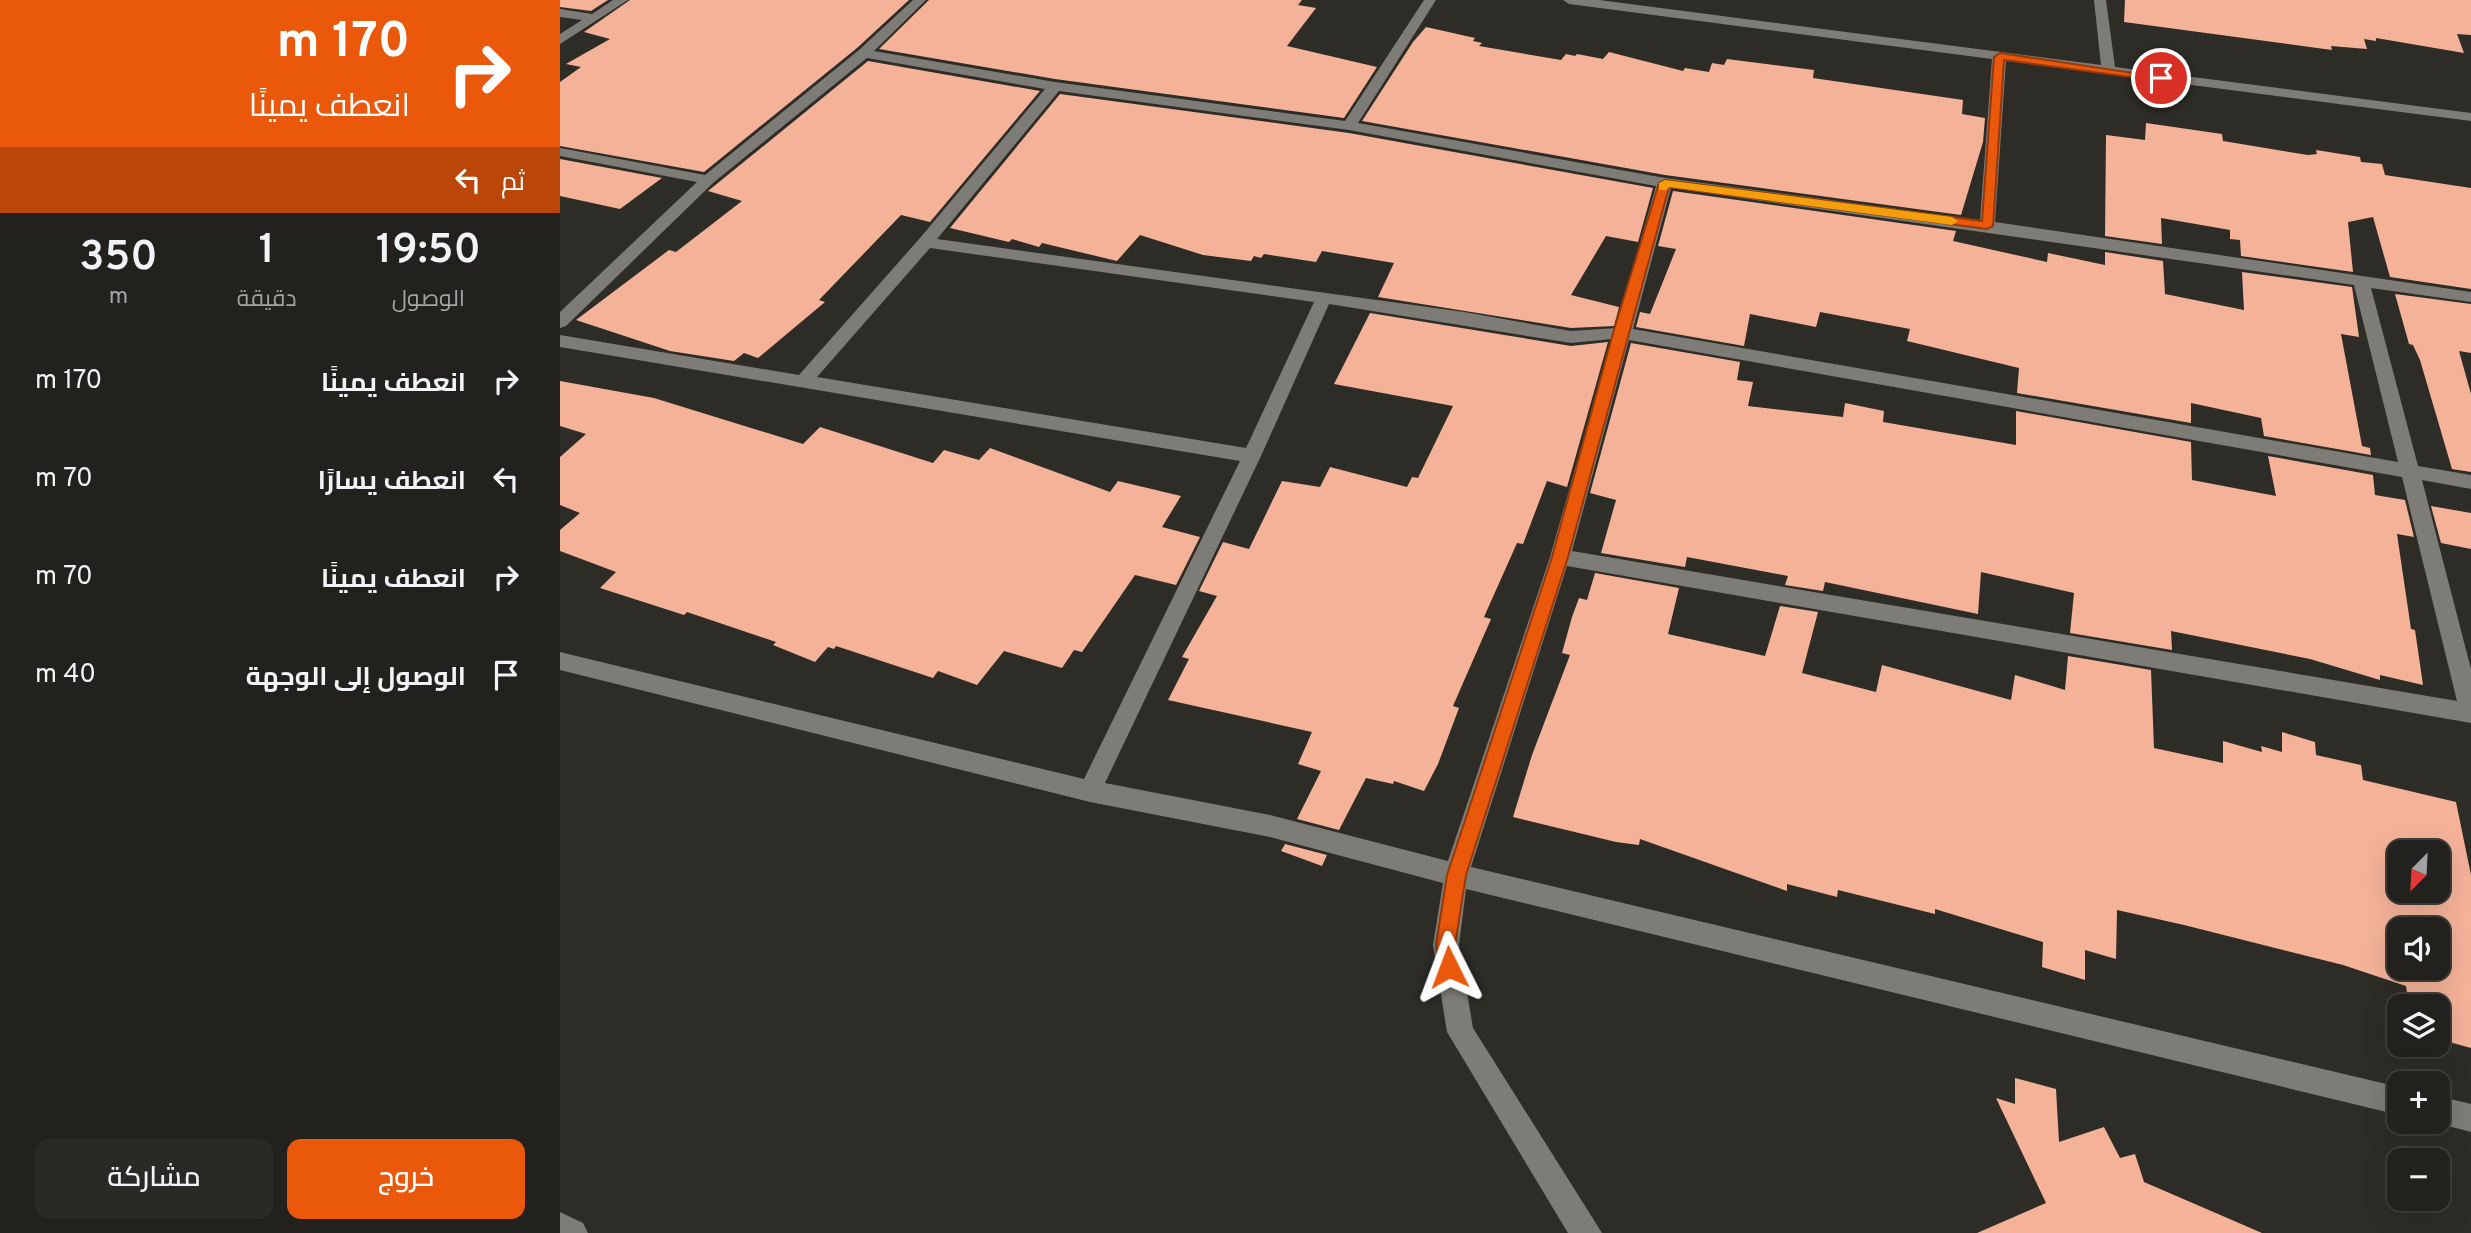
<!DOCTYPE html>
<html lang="ar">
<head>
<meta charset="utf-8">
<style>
	:root { --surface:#22211d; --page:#2a2926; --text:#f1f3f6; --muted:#a2a3a4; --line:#3f3e3b; --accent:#ea580c }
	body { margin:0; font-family:Overpass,Cairo,sans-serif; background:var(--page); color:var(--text); direction:rtl; height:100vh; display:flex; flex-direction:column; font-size:26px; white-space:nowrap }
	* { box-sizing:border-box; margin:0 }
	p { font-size:23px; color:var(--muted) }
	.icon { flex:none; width:38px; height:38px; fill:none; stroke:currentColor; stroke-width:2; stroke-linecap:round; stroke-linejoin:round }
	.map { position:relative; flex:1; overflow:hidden; direction:ltr }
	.sheet { display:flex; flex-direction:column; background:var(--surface); width:560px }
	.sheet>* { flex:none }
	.banner { background:#ea580c; color:#fff; overflow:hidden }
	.needle { width:46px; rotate:204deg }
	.tools { position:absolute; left:1827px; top:840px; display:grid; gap:14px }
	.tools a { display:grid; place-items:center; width:63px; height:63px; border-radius:14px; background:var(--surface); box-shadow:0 7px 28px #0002,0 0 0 2px var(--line); font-size:35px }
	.pin { position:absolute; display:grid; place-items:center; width:60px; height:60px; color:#fff; margin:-30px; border:4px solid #fff; border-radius:50%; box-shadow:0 2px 7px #0007 }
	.me { position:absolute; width:77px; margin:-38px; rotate:357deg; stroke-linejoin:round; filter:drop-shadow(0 0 5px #0008) }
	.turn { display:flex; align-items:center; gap:24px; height:147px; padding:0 35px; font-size:32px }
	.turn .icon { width:91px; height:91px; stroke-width:2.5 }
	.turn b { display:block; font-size:49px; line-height:60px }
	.then { display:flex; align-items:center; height:66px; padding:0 35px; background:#0003; gap:14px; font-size:26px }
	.eta { display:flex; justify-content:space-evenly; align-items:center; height:119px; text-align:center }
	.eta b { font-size:42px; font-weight:600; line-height:49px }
	.button { display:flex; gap:14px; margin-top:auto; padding:14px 35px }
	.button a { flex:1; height:80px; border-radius:14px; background:var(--accent); color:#fff; font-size:28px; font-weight:600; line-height:80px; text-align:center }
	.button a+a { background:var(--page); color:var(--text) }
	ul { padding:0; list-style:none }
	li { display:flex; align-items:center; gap:21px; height:98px; padding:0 35px }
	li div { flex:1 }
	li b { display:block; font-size:26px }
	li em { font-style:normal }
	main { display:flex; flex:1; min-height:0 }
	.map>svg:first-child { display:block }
	.building { fill:#f4b299; fill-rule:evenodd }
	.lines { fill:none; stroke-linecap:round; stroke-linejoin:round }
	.minor { fill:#7e7c76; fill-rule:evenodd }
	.route { fill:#ea580c; stroke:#983908; stroke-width:2 }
	.slow { fill:#f59e0b }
</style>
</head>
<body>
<main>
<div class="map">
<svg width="1911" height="1233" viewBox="0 0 1911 1233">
	<rect width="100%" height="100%" fill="#2e2c27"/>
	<path class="building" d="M 0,0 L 48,0 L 31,11 L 0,7 Z
		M 70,0 L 349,0 L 297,48 L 144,172 L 0,146 L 0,82 L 21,67 L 6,64 L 50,39 L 24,32 Z
		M 369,0 L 742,0 L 738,5 L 756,8 L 727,46 L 817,67 L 784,118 L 495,79 L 319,49 Z
		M 1565,0 L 1911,0 L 1911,35 L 1897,34 L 1904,53 L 1816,38 L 1816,41 L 1804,39 L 1807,49 L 1771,46 L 1772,50 L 1564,22 Z
		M 866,27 L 915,38 L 913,41 L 922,43 L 919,46 L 1001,60 L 1006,54 L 1015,56 L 1017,54 L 1043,59 L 1049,52 L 1123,71 L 1125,68 L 1149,72 L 1152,63 L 1164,65 L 1167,59 L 1254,70 L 1253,78 L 1403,100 L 1402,114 L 1425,118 L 1423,142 L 1401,215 L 1105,175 L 802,121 L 853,42 Z
		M 308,61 L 480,91 L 370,222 L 341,215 L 259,300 L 265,302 L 198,358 L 184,353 L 174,361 L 110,351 L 16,320 L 109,250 L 116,252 L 182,201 L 148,191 Z
		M 500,94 L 789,133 L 1093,188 L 1078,242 L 1046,236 L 1011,295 L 1059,307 L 1054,326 L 1011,328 L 818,297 L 834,263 L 762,251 L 756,262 L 704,254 L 701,258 L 694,256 L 691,261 L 643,255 L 580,235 L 557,261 L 482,243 L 479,247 L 452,239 L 449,242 L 390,228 Z
		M 1586,123 L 1662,134 L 1663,141 L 1748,155 L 1757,154 L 1756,150 L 1800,157 L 1801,162 L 1822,164 L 1825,175 L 1911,188 L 1911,289 L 1830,277 L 1813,217 L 1788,222 L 1793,272 L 1681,256 L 1680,240 L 1670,239 L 1670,230 L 1601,218 L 1602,244 L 1545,236 L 1546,135 L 1585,140 Z
		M 0,159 L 102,178 L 60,209 L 0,196 Z
		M 1113,191 L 1396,231 L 1393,241 L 1487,262 L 1488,253 L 1545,265 L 1545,252 L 1603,261 L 1605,294 L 1684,310 L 1682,272 L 1792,287 L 1799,337 L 1781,334 L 1802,446 L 1810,448 L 1811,455 L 1704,436 L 1701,418 L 1631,403 L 1631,423 L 1457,393 L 1459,368 L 1347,341 L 1350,329 L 1260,312 L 1256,327 L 1190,314 L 1184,346 L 1076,327 L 1080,312 L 1090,314 L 1116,249 L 1098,246 Z
		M 1835,294 L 1911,304 L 1911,353 L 1899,351 L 1911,394 L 1911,472 L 1892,469 L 1860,360 L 1853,345 L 1849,344 Z
		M 810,313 L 1011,346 L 1048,342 L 1007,487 L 987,481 L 963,544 L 957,543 L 924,617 L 931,619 L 893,706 L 899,708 L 878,764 L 864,791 L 834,781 L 833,784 L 806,778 L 779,830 L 737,819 L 761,771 L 738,764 L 752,732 L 608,700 L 629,659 L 622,657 L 657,596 L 639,591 L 663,542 L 689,549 L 722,481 L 760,487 L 770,467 L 847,487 L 852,477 L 858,478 L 893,406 L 774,384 Z
		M 1071,343 L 1180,362 L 1177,380 L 1193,382 L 1188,406 L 1283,417 L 1285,403 L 1324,411 L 1323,422 L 1456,445 L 1456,411 L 1631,442 L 1632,480 L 1716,496 L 1708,456 L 1813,475 L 1815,495 L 1845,500 L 1854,537 L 1837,534 L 1851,629 L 1855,630 L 1863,685 L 1820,675 L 1820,680 L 1750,659 L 1611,631 L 1612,650 L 1510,633 L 1514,593 L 1421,572 L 1418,614 L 1265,582 L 1263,591 L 1225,585 L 1228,576 L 1127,557 L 1125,567 L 1041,553 L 1056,500 L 1030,493 Z
		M 0,381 L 94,398 L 243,444 L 260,427 L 373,463 L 384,450 L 419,460 L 430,448 L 550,492 L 558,481 L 621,496 L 602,527 L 640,537 L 616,585 L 575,575 L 522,652 L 514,650 L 502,668 L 444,651 L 417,685 L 378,671 L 373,678 L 276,646 L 274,649 L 268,647 L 255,662 L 213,645 L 216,642 L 127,612 L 124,615 L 40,588 L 56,572 L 0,551 L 0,530 L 20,513 L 0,505 L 0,457 L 26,434 L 0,426 Z
		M 1871,506 L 1911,513 L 1911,549 L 1881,543 Z
		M 1035,573 L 1119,588 L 1108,634 L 1205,656 L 1220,606 L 1258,612 L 1242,673 L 1316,692 L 1322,665 L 1451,700 L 1455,675 L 1505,690 L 1508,656 L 1591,670 L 1594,748 L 1663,763 L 1663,741 L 1702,752 L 1701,746 L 1722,752 L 1722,732 L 1755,742 L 1756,755 L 1801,765 L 1803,780 L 1896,802 L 1911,875 L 1911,1048 L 1878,1039 L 1878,1006 L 1849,1006 L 1846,986 L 1783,965 L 1624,925 L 1557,910 L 1556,959 L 1525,950 L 1525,980 L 1482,967 L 1483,942 L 1375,909 L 1375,914 L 1278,890 L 1277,897 L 1227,884 L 1227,891 L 1080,839 L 1079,845 L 1056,842 L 953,817 L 972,755 L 1010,655 L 1002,653 L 1012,617 L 1019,598 L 1027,600 ZM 1839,852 L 1878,852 L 1878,891 L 1839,891 ZM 1839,929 L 1878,929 L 1878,968 L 1839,968 Z
		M 725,844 L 767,855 L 762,866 L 721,851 Z
		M 1455,1078 L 1496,1089 L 1499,1142 L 1544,1127 L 1560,1158 L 1575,1154 L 1584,1182 L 1702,1233 L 1417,1233 L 1486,1203 L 1436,1098 L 1455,1104 Z"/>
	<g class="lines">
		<path class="minor" d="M 53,0 L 68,0 L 0,44 L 0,34 L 22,20 L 0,17 L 0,9 L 32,14 Z
			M 353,0 L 366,0 L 314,51 L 495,82 L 785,121 L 864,0 L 876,0 L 798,123 L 1105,178 L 1420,220 L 1432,59 L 1009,4 L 1003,0 L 1039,0 L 1541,65 L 1534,0 L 1546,0 L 1555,67 L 1911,113 L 1911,121 L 1446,61 L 1435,222 L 1911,292 L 1911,302 L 1811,288 L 1858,466 L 1911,475 L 1911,489 L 1862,480 L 1911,669 L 1911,723 L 1007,566 L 911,867 L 1839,1087 L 1839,1115 L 906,889 L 899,945 L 913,1028 L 1042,1233 L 1008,1233 L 887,1032 L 873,945 L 883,883 L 710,837 L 530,802 L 0,670 L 0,652 L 524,779 L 680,461 L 0,347 L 0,335 L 239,375 L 360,238 L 485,89 L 307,58 L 153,183 L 6,326 L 0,328 L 0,312 L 137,182 L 0,156 L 0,148 L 145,175 L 299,50 ZM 499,91 L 789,130 L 1096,186 L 1056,328 L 1011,331 L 904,312 L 377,239 ZM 1111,188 L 1794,285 L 1838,462 L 1073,329 ZM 370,248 L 754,302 L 686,448 L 257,377 ZM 769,304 L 1011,343 L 1052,339 L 990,557 L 888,861 L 710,815 L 545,783 L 701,456 ZM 1069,340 L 1842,477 L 1897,701 L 1012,551 Z
			M 1878,1096 L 1911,1104 L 1911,1132 L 1873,1122 L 1878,1122 Z
			M 0,1212 L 23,1223 L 28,1233 L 0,1233 Z"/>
	</g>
	<path class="route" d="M 1440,53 L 1606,78 L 1601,81 L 1444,60 L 1433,226 L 1427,229 L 1109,187 L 1008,557 L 906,875 L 895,945 L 899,967 L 896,973 L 889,976 L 882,973 L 876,945 L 887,875 L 992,557 L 1053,333 L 1099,183 L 1105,180 L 1422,221 L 1434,57 Z"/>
	<path class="slow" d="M 1105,180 L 1392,217 L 1398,221 L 1392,225 L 1109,187 L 1107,190 L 1099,190 L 1099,183 Z"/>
</svg>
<div class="tools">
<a><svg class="needle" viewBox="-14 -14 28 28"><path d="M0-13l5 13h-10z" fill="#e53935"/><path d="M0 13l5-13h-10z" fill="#a2a3a4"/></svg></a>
<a><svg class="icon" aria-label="sound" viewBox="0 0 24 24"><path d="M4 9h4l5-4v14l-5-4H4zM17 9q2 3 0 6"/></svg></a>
<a><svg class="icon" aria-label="layers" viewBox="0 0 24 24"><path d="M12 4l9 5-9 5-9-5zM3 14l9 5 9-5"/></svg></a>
<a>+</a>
<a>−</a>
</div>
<div class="pin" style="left:1601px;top:78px;background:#d93025"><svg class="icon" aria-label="arrive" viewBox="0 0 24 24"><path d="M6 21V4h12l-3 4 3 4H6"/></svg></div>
<svg class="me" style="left:889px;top:967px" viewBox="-20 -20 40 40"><path d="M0-17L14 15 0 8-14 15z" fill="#ea580c" stroke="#fff" stroke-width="4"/></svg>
</div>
<section class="sheet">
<div class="banner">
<div class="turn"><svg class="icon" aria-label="right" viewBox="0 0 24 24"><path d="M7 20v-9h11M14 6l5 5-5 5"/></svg><div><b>170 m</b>انعطف يمينًا</div></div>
<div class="then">ثم<svg class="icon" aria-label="left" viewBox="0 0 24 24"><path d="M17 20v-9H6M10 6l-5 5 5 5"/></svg></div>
</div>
<div class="eta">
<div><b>19:50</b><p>الوصول</p></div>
<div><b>1</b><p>دقيقة</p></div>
<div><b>350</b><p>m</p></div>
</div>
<ul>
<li><svg class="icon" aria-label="right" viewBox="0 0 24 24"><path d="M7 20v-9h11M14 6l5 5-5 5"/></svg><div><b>انعطف يمينًا</b></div><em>170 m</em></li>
<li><svg class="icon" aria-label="left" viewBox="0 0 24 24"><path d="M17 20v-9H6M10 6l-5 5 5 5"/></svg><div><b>انعطف يسارًا</b></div><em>70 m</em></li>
<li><svg class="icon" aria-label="right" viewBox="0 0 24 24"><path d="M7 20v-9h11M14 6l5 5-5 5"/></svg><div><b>انعطف يمينًا</b></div><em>70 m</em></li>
<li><svg class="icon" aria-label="arrive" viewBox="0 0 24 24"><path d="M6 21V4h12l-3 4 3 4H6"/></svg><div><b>الوصول إلى الوجهة</b></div><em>40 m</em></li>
</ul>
<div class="button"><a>خروج</a><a>مشاركة</a></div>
</section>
</main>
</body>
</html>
